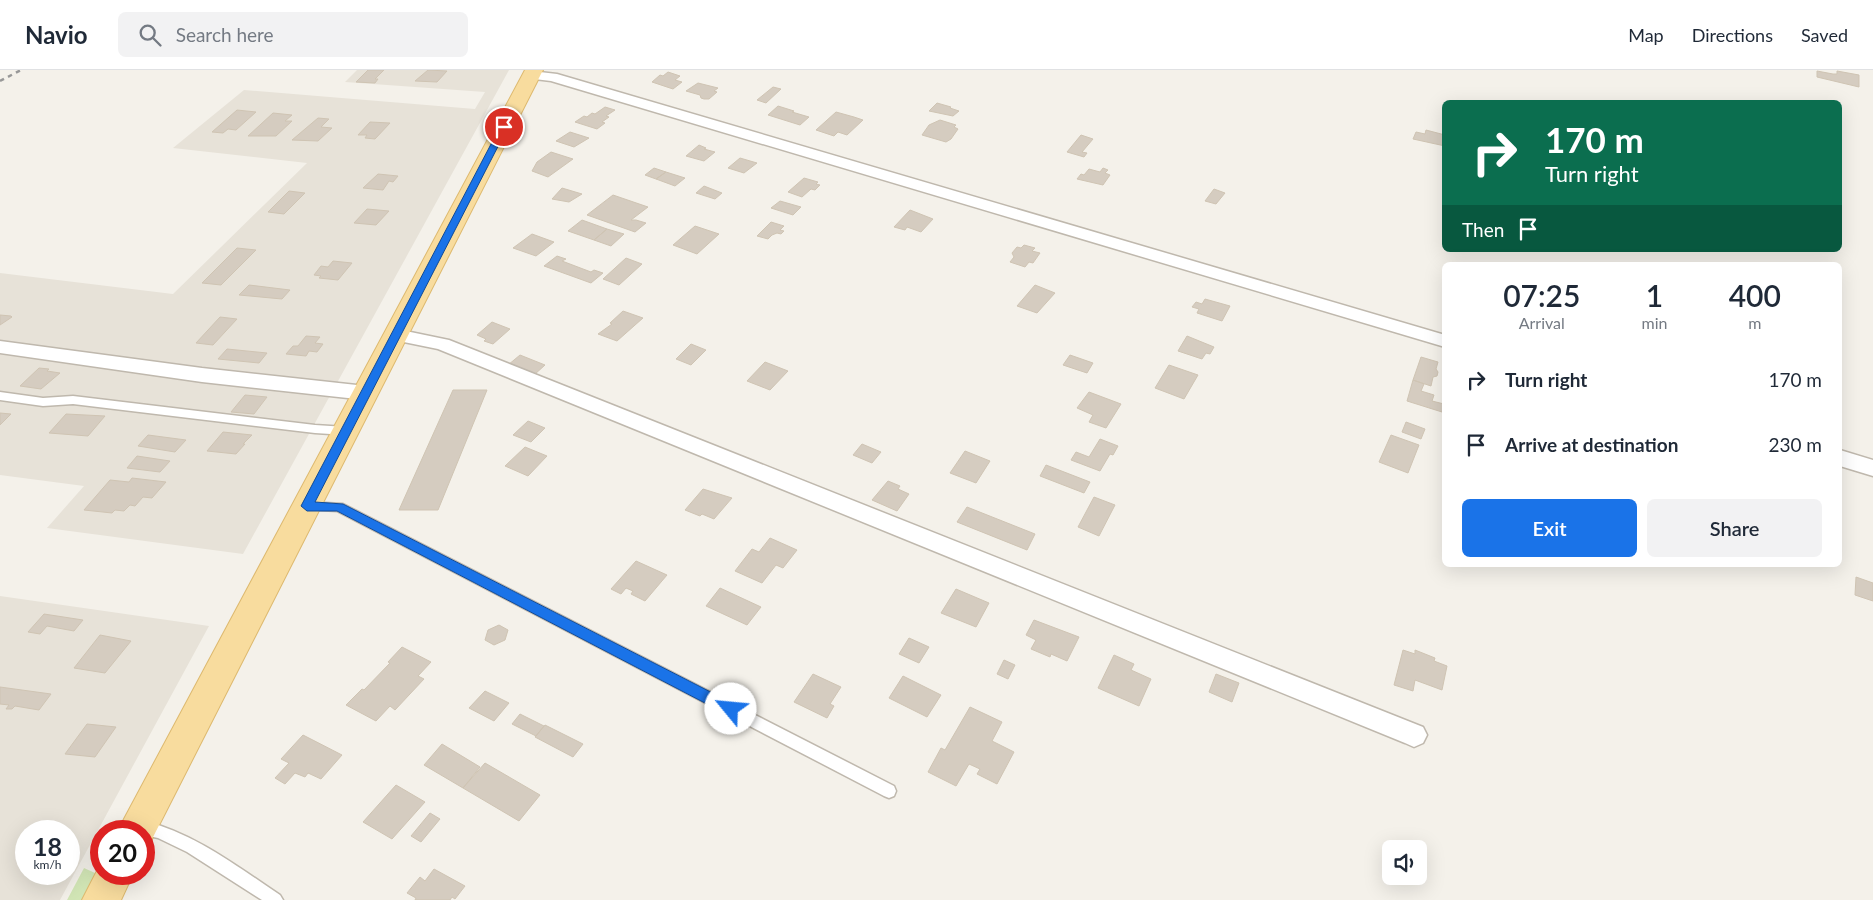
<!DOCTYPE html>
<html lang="en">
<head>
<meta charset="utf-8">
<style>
	:root { --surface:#fff; --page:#f2f2f3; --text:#1f2937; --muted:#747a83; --line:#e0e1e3; --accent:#1a73e8 }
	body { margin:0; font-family:Lato,sans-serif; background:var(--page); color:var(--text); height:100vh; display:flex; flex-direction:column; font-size:19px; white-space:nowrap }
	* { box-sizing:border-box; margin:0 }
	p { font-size:16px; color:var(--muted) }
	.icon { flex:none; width:28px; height:28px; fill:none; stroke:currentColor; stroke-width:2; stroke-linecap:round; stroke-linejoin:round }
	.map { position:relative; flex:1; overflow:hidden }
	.details { position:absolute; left:1442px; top:192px; width:400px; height:305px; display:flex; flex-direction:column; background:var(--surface); border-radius:8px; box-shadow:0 5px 20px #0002 }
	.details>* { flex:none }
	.guide { position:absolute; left:1442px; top:30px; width:400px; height:152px; border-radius:8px; box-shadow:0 5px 20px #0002; background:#0b6e4f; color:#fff; overflow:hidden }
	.buttons { position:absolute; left:1382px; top:770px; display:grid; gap:10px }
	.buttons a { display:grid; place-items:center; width:45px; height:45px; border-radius:8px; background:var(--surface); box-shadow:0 5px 20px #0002; font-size:25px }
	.speed { position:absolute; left:15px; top:750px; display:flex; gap:10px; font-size:25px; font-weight:700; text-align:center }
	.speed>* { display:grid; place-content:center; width:65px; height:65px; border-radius:50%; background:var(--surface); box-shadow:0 5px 20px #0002; line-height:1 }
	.speed small { font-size:12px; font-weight:400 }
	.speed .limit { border:8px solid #d22; background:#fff; color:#111 }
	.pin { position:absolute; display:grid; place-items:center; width:42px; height:42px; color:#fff; margin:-21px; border:2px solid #fff; border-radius:50%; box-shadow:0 1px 5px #0007 }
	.me { position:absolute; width:55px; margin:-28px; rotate:298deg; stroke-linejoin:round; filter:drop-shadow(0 0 4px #0008) }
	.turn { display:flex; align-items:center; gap:18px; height:105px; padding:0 20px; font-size:22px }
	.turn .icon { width:65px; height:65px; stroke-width:2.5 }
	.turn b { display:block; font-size:35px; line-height:42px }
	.then { display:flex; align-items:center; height:48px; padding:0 20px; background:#0003; gap:10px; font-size:19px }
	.eta { display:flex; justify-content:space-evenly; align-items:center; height:85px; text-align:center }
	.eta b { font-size:30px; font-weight:600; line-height:35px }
	.cta { display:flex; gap:10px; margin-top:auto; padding:10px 20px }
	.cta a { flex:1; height:58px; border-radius:8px; background:var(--accent); color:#fff; font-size:20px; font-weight:600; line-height:58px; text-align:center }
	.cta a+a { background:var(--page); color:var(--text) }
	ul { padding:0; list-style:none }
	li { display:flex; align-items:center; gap:15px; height:65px; padding:0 20px }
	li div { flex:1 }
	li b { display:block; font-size:19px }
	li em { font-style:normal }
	header { display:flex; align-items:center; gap:30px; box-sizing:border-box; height:70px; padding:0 25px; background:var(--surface); border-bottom:1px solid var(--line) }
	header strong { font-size:24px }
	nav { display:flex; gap:28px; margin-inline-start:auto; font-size:18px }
	.search { width:350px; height:45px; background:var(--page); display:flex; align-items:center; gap:12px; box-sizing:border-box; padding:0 18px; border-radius:8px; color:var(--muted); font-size:19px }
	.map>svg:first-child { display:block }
	.residential { fill:#e7e2d8; fill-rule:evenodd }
	.green { fill:#d1e5b5 }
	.building { fill:#d5ccc0; stroke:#cfc4b3 }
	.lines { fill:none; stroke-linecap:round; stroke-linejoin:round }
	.lane-casing { stroke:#bfb8ad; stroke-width:3 }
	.street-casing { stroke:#bfb8ad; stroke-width:3 }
	.primary-casing { stroke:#ddb96f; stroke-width:2 }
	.lane { fill:#fff; fill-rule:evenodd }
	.street { fill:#fff; fill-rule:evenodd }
	.primary { fill:#f8dc9e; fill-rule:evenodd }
	.rail { stroke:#989898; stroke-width:2.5; stroke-dasharray:4.5 4.5; stroke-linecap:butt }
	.route { fill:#1a73e8; stroke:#114b97 }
</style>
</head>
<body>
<header>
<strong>Navio</strong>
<div class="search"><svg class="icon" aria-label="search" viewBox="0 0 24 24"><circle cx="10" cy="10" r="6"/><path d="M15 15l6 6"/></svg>Search here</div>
<nav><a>Map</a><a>Directions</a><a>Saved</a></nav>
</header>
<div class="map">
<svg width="1873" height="830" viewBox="0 0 1873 830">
	<rect width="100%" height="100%" fill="#f4f1ea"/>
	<path class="residential" d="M 357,0 L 509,0 L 243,484 L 47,458 L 84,416 L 0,405 L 0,203 L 173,224 L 307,93 L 173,78 L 244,20 L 475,39 L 485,22 L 345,12 Z
		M 0,526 L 209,556 L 60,830 L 0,830 ZM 26,761 L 69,761 L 69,804 L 26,804 Z"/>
	<path class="green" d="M 84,798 L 95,803 L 98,806 L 88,830 L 67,830 Z"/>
	<path class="building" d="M 368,0 L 384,0 L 375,9 L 378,9 L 375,13 L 356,12 Z
		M 428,0 L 447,1 L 437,12 L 415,11 Z
		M 1817,1 L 1833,4 L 1837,4 L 1837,1 L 1859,5 L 1859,17 L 1817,7 Z
		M 668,2 L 680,6 L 675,10 L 682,12 L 673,19 L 652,12 L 660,5 L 663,6 Z
		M 698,13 L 718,18 L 714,21 L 717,22 L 709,29 L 704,29 L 701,28 L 700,25 L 686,21 Z
		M 773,17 L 781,19 L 766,33 L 757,30 Z
		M 937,33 L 951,37 L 950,38 L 959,41 L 953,46 L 929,41 Z
		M 778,36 L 794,41 L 792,42 L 809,47 L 800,55 L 768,45 Z
		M 605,37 L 615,40 L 606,46 L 609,47 L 602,52 L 605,53 L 597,59 L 575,52 L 584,46 L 587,47 L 592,43 L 595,44 Z
		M 237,40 L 256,42 L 236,60 L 228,59 L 223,63 L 212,62 Z
		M 836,42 L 854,47 L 863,50 L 847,65 L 838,62 L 834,66 L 816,60 Z
		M 273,43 L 292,45 L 285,51 L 292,51 L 276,66 L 248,66 Z
		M 318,48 L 329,49 L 321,57 L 332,58 L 318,71 L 292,70 Z
		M 940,50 L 956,55 L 954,57 L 958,59 L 951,69 L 946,72 L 922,65 L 929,55 Z
		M 370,52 L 390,53 L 375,69 L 365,68 L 367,65 L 358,65 Z
		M 1426,60 L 1445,65 L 1445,76 L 1413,69 L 1416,62 L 1425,64 Z
		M 570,62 L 589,68 L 574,77 L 556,71 Z
		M 1081,65 L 1093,69 L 1082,82 L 1087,83 L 1084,87 L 1067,82 Z
		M 699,75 L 706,78 L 704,79 L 715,82 L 704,91 L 686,86 Z
		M 551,82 L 573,89 L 548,107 L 532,101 L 537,92 Z
		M 740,88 L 757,93 L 744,103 L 728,98 Z
		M 654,98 L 666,102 L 656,109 L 645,105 Z
		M 1103,98 L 1108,100 L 1105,103 L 1110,105 L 1103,115 L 1077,109 L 1081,104 L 1084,105 L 1089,99 L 1100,102 Z
		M 666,102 L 685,108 L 675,116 L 656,109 Z
		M 378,104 L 398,106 L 393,112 L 389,111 L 383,120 L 363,118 Z
		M 804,108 L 818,112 L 816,114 L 820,115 L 815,120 L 811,119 L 802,127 L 788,122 Z
		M 704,116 L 722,123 L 715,129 L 696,123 Z
		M 562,118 L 582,124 L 569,132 L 552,129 Z
		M 1214,119 L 1225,123 L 1216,134 L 1205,131 Z
		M 289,121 L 305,123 L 284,144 L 268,142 Z
		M 613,125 L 648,137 L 631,150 L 636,150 L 646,153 L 635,162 L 587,145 Z
		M 780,131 L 801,137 L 793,145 L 771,138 Z
		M 367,139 L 389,141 L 376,155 L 354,153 Z
		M 910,140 L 933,149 L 921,162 L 907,157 L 905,160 L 894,157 Z
		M 582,150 L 607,159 L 594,170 L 568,161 Z
		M 771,152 L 784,156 L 780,160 L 784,161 L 781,164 L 777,163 L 772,165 L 768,169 L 757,166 Z
		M 695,156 L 719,164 L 697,184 L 673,175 Z
		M 607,159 L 624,164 L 611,176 L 594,170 Z
		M 532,164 L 554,172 L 536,186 L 513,178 Z
		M 1024,175 L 1035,178 L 1032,181 L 1040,183 L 1033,193 L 1029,192 L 1025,197 L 1010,192 L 1014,187 L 1012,183 L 1017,177 L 1021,178 Z
		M 237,178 L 256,180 L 221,215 L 202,213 Z
		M 557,186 L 566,189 L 562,191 L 591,202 L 594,200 L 603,203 L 591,213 L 544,196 Z
		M 626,188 L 642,194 L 619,215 L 603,209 Z
		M 333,191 L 352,193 L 338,210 L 319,208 L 321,206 L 314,205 L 321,196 L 328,197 Z
		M 249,215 L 290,220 L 282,229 L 239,225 Z
		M 1035,215 L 1055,223 L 1037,243 L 1017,236 Z
		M 1205,229 L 1230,236 L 1222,251 L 1197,243 L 1199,239 L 1192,237 L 1196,232 L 1202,234 Z
		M 623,241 L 643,248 L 617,271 L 598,264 L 612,254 L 610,253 Z
		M 0,245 L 11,246 L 12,247 L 0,255 Z
		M 220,247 L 237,249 L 213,275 L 196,273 Z
		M 492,252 L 510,259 L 493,274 L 484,271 L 486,269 L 477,265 Z
		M 306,266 L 320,267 L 315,273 L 323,274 L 317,282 L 309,281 L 306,286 L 286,284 L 293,276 L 298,276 Z
		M 1187,266 L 1214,277 L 1210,284 L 1206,283 L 1202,289 L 1178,281 Z
		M 691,274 L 706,280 L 691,295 L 676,289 Z
		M 227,279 L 267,283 L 259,293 L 218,289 Z
		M 520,285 L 545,295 L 534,305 L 508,295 Z
		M 1070,285 L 1093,293 L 1087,303 L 1063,295 Z
		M 1421,287 L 1438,292 L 1436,299 L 1438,302 L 1437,306 L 1433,307 L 1431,316 L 1413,310 Z
		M 765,292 L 788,301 L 770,320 L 747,311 Z
		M 1169,295 L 1198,305 L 1184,329 L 1155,318 Z
		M 39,298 L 49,299 L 47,301 L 60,303 L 41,319 L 20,316 Z
		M 1413,310 L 1424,314 L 1421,321 L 1434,325 L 1432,331 L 1444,334 L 1442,342 L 1407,331 Z
		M 453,320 L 487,320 L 438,440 L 399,440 Z
		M 1089,322 L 1121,334 L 1106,358 L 1089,352 L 1093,345 L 1077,338 Z
		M 245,325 L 267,327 L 254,344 L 231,342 Z
		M 0,343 L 11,344 L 0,355 Z
		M 66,344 L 105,346 L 88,366 L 49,363 Z
		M 528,351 L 545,358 L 531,372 L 513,365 Z
		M 1406,352 L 1425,359 L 1421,369 L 1402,362 Z
		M 223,362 L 252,365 L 243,374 L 245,374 L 236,384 L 207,381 Z
		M 148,365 L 186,370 L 175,382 L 138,376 Z
		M 1391,365 L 1419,375 L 1408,403 L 1379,392 Z
		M 1100,369 L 1118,376 L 1113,385 L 1110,384 L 1100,401 L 1071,390 L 1076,382 L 1089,387 Z
		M 862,374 L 881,382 L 872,393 L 853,385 Z
		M 525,377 L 547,386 L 528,406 L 505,396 Z
		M 965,381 L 990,391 L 976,413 L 950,403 Z
		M 137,386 L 170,391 L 160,402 L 127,398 Z
		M 1046,395 L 1090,412 L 1084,423 L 1040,406 Z
		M 132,408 L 166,412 L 152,428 L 143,427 L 135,436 L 130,435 L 124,441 L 115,440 L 112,443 L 84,440 L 110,410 L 129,412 Z
		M 888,411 L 900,416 L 898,419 L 909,424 L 897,441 L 872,430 Z
		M 703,419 L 732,428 L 714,449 L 702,444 L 700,446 L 685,440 Z
		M 1094,427 L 1115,435 L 1099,466 L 1078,457 Z
		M 967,437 L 1035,464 L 1027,480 L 957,452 Z
		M 770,468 L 797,480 L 783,498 L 776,495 L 762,513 L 735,501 L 752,479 L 759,482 Z
		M 636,491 L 667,505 L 645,531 L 631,524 L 633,521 L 626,518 L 621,524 L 611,519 Z
		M 1856,507 L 1873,513 L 1873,531 L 1855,525 Z
		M 720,518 L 761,537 L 747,555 L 706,536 Z
		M 956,519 L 989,533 L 976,557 L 941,543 Z
		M 44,544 L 83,550 L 74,561 L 47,556 L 40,564 L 28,562 Z
		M 1034,550 L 1079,567 L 1067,591 L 1051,584 L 1050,587 L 1031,579 L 1036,570 L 1026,565 Z
		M 499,555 L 508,560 L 505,570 L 494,575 L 485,570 L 488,560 Z
		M 100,565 L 131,571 L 105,603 L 74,598 Z
		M 909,568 L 929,577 L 919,593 L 899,584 Z
		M 402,577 L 431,592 L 418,606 L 424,609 L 395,640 L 390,636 L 376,651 L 346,635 L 362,619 L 364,620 L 390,593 L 388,592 Z
		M 1403,580 L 1415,584 L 1415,580 L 1435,588 L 1434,591 L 1447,596 L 1442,620 L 1415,610 L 1413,621 L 1394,615 Z
		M 1114,585 L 1134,594 L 1131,600 L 1151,609 L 1139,636 L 1098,618 Z
		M 1004,590 L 1015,595 L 1008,609 L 997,604 Z
		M 813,604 L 841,617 L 830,634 L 834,636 L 827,648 L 794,632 Z
		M 1216,604 L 1239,613 L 1232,632 L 1209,622 Z
		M 903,606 L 941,625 L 927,647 L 889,628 Z
		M 0,617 L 51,624 L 39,640 L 15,636 L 12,639 L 6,639 L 9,635 L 0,634 Z
		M 485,621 L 509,633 L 494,651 L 469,638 Z
		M 970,637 L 1002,652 L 992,671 L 1014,682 L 997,714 L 977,704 L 980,699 L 969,694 L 956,716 L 928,702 L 941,678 L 945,680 Z
		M 520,644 L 544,656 L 536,666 L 512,654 Z
		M 87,654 L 116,657 L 95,687 L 65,684 Z
		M 545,655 L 583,674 L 573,687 L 535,667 Z
		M 303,665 L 342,685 L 321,709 L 308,703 L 305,707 L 295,703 L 285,714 L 275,708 L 289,693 L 281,689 Z
		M 442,674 L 480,697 L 463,718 L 424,695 Z
		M 485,693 L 540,725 L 519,751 L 463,718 Z
		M 396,715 L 425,732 L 392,769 L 363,752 Z
		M 430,743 L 440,749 L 421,772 L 411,766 Z
		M 434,799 L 465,816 L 455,829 L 452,827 L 450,830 L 415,830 L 416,828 L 407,823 L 420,807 L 425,811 Z"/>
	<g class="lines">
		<defs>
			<path id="lane" d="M 0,322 L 43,328 L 73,326 L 315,355 L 346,357 L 351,361 L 346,365 L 315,363 L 73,334 L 43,336 L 0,330 Z
				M 307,432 L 343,434 L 894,716 L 896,721 L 894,726 L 889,728 L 884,726 L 337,441 L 303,439 L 301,436 L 303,433 Z
				M 144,751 C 194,763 238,797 280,825 L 283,830 L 262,830 L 187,782 L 158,768 L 144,765 L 144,761 L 138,761 L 137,758 L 139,753 Z"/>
			<path id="street" d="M 531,1 L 557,4 L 1445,265 L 1445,277 L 551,11 L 526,8 L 524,5 L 526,2 Z
				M 396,259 L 449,270 L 1423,657 L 1427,665 L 1423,673 L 1414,677 L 1405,673 L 438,279 L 389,269 L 387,265 L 389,261 Z
				M 0,271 L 202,298 L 366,316 L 373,318 L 376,323 L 373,328 L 366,330 L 202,312 L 0,283 Z
				M 1840,380 L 1873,390 L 1873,406 L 1840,396 Z"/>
			<path id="primary" d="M 525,0 L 543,0 L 150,773 L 144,776 L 144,761 L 119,761 L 124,749 Z
				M 101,793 L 101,804 L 133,804 L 121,830 L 82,830 Z"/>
		</defs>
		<use href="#lane" class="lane-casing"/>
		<use href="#street" class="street-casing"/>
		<use href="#primary" class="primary-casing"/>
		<use href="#lane" class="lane"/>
		<use href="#street" class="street"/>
		<use href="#primary" class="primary"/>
		<path class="rail" d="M 0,11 L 21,0"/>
	</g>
	<path class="route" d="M 504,54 L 508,57 L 315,432 L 343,434 L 736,635 L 738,639 L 736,644 L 731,645 L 726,644 L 337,441 L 307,441 L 301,436 L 500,57 Z"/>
</svg>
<div class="buttons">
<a><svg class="icon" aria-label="sound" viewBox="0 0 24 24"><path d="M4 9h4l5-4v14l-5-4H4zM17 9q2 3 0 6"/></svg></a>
</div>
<div class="speed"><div>18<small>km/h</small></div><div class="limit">20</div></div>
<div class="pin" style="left:504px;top:57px;background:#d93025"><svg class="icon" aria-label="arrive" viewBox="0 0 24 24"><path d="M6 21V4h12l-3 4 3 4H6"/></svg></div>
<svg class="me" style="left:731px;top:639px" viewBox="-20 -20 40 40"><circle r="19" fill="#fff"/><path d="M0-13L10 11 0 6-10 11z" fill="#1a73e8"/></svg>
<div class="guide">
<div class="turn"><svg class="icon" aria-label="right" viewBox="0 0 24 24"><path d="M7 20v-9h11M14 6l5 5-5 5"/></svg><div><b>170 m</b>Turn right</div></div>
<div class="then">Then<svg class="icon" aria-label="arrive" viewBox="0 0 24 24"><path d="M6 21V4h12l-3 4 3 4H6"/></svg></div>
</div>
<section class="details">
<div class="eta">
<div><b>07:25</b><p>Arrival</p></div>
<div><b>1</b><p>min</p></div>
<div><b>400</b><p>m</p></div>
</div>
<ul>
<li><svg class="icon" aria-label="right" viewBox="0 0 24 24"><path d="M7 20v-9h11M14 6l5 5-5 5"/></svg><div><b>Turn right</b></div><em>170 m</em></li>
<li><svg class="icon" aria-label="arrive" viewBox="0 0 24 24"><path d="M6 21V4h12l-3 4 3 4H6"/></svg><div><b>Arrive at destination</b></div><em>230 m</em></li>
</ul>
<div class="cta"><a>Exit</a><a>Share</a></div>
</section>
</div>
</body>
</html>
